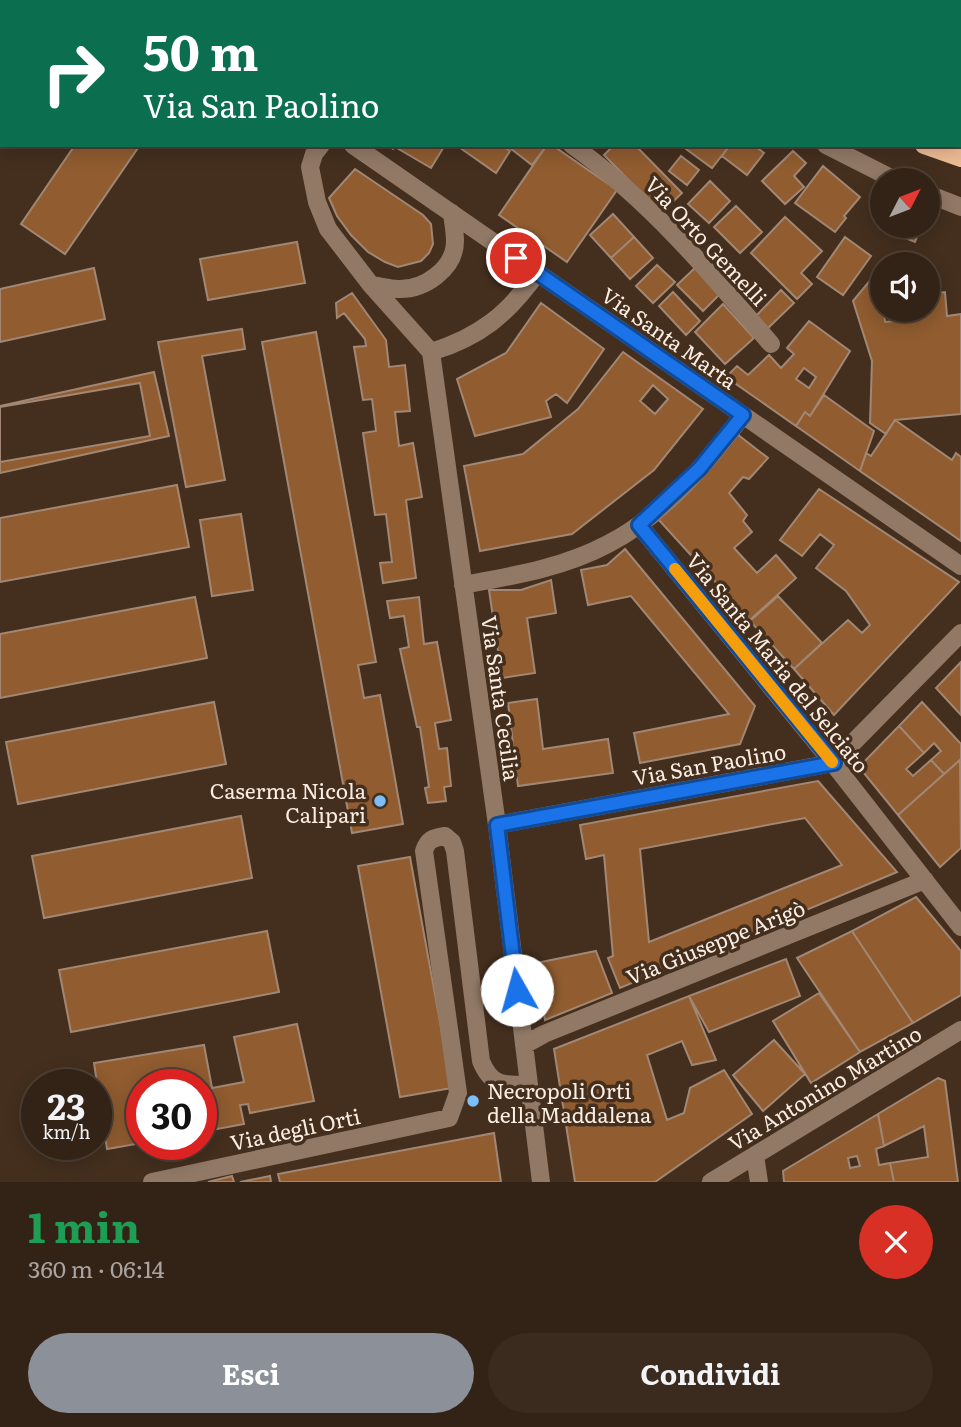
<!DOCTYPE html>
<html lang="it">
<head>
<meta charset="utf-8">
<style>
	:root { --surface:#332316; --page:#3b2b1f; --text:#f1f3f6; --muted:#a9a4a1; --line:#4e4035; --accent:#8c9099 }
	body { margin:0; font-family:Literata,serif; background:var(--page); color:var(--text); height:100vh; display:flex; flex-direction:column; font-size:26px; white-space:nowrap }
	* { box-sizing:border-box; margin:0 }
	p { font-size:23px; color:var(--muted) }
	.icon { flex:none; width:38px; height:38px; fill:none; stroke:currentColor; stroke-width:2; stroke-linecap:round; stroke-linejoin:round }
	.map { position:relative; height:1182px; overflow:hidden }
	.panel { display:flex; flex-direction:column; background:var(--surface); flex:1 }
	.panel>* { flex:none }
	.banner { position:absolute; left:0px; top:0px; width:962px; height:147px; box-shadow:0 4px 18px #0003,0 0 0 2px var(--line); background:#0b6e4f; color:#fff; overflow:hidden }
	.needle { width:46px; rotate:48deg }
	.controls { position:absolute; left:870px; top:168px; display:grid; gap:14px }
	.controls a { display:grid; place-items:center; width:70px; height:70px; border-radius:50%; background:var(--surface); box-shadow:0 4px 18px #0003,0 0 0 2px var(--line); font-size:35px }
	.speed { position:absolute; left:21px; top:1069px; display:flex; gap:14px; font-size:35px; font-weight:700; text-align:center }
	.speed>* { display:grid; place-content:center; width:91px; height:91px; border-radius:50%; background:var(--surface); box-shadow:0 4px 18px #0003,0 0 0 2px var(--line); line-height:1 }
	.speed small { font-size:18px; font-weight:400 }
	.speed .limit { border:10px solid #d22; background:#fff; color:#111 }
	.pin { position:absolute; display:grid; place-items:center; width:60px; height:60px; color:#fff; margin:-30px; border:4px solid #fff; border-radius:50%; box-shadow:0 2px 7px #0007 }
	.me { position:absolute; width:77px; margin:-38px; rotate:353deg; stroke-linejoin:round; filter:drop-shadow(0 0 5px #0008) }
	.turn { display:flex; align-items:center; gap:24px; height:147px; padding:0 28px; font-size:32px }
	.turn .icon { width:91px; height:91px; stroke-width:2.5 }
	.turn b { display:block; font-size:49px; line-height:60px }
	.round { display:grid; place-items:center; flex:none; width:74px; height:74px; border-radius:37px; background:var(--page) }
	.head { display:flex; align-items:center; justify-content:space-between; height:119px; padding:0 28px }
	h1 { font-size:42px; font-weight:700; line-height:52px; color:#1e9e55 }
	.button { display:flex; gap:14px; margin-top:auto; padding:14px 28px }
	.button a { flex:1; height:80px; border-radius:42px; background:var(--accent); color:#fff; font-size:28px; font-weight:700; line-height:80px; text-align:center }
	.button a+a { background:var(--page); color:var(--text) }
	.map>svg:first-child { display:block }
	.building { fill:#905c30; stroke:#a18774; stroke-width:2; fill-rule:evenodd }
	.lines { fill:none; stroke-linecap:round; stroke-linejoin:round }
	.path { stroke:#7d6b5b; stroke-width:4.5; stroke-dasharray:3.5 3.5; stroke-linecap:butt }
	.minor { stroke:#917966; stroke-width:18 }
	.major { stroke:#eebc95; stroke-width:18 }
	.route-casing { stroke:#114b97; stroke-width:18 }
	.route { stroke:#1a73e8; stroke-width:12 }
	.slow { stroke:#f59e0b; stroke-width:12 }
	.poi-dot { fill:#7dbef9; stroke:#442f1e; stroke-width:2.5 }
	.labels { text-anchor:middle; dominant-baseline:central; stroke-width:7; stroke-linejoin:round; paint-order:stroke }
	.street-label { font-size:21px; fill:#fceee3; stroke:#442f1e }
	.poi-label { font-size:21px; fill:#fceee3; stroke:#442f1e; text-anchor:end }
</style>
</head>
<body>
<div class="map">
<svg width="961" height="1182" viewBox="0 0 961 1182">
	<rect width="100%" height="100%" fill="#442f1e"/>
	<path class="building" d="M 180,0 L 235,0 L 234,2 Z
		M 352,0 L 423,0 L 351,2 Z
		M 819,0 L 876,0 L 874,2 Z
		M 913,0 L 961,0 L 961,17 L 961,2 L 912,2 Z
		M 2,42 L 2,136 L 0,138 L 0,44 Z
		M 75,145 L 140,145 L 65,254 L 21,224 Z
		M 387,145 L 445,145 L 431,168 L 395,147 L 393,149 Z
		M 456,145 L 501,145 L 510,151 L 496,173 Z
		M 506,145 L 547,145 L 532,165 Z
		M 547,145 L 552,145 L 617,190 L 567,262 L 499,215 Z
		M 614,145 L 635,145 L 682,193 L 661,213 L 604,155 Z
		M 688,145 L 730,145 L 712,168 L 686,149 Z
		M 730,145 L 754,145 L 764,153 L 747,175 L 722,156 Z
		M 793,151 L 806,163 L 794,176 L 804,187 L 785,204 L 762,181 Z
		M 681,156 L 699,170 L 687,185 L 669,171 Z
		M 823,166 L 860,197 L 844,216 L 846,218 L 835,232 L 795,203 Z
		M 355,169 L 423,215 L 431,224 L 433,244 L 429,253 L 421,261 L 398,267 L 385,262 L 368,252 L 351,235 L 337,216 L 329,198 Z
		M 710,181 L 730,201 L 709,223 L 688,204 Z
		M 736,206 L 762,232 L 740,253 L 714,227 Z
		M 613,214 L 634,237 L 611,258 L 590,235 Z
		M 785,217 L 822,251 L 801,273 L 812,284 L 797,299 L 751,253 Z
		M 882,224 L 882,226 L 921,226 L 915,242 L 880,228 Z
		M 634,237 L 653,258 L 630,279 L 611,258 Z
		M 845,237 L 871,256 L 843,295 L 817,277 Z
		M 297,242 L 305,283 L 208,300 L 200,259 Z
		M 657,265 L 675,282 L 653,303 L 636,286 Z
		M 882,266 L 882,310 L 884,310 L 885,322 L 922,318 L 921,310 L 928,310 L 928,294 L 945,292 L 947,316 L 961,314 L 961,414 L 895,420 L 886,434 L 870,423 L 872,361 L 853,301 Z
		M 696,267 L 721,293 L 703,311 L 677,285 Z
		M 94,268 L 105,319 L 0,342 L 0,289 Z
		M 781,290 L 794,303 L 768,328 L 756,316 Z
		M 673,292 L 700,321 L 686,335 L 659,306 Z
		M 352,293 L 386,340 L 389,367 L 405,365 L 410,411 L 395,412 L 399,446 L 413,443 L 422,497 L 406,500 L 416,578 L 383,583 L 380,563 L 392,562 L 386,514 L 375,515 L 363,433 L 376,431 L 372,399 L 363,400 L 354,347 L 366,346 L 365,339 L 344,313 L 337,318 L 336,303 Z
		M 541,303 L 604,349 L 567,403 L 556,394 L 546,401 L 551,417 L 475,436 L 457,379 L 506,353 Z
		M 723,304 L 754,338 L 725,364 L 695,332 Z
		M 809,321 L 850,351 L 810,416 L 805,412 L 796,426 L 726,377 L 737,366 L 748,375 L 769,355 L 781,368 L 794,354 L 787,348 ZM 804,368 L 816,377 L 809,388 L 796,379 Z
		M 242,329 L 245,349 L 202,356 L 225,480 L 186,487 L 158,342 Z
		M 316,332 L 376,662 L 358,665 L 364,698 L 380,695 L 403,824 L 352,833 L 262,342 Z
		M 623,352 L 703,409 L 654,470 L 572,534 L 480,551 L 464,466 L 523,454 L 578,409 ZM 653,385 L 668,399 L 655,414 L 640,401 Z
		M 154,372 L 169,436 L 0,473 L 0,406 Z
		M 140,383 L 150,436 L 0,462 L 0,407 Z
		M 824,395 L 874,431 L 860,471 L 796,426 L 805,412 L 810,416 Z
		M 895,420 L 952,460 L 956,453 L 961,457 L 961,541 L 860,471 L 866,453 L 871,456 Z
		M 737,434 L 768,458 L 749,479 L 743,477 L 729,493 L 747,515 L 743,521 L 752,532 L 734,548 L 757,573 L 776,555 L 796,578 L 750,620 L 658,519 Z
		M 177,485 L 189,547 L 0,582 L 0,518 Z
		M 819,489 L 959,582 L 834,715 L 794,669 L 848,620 L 862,633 L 870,625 L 846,591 L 816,568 L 834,545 L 820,534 L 802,556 L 780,540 Z
		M 241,514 L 253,590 L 212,596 L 200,520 Z
		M 625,549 L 755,706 L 740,744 L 640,763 L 634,733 L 729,714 L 631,596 L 588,605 L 581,570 L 607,565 Z
		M 551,580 L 556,613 L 527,618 L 535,673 L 502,678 L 489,590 L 521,590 Z
		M 778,596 L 822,643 L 794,669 L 750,621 Z
		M 195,597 L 207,658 L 0,698 L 0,634 Z
		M 419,597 L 424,644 L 437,642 L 451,720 L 435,723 L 439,749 L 447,748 L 451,786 L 444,787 L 446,801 L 428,803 L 425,788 L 429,787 L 420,727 L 417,727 L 400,649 L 409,647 L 404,616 L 390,618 L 387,601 Z
		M 961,662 L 961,715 L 936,688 Z
		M 537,699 L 543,749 L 608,739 L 613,773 L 518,786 L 508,703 Z
		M 214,702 L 226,764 L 18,804 L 6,742 Z
		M 922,702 L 961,744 L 961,759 L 944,774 L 931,760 L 941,751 L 934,743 L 924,753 L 899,726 Z
		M 899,726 L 924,753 L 906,769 L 913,776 L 931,760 L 944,774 L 898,815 L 859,767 Z
		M 960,760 L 961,848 L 940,867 L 898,815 Z
		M 818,781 L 897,872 L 620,988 L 608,958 L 613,956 L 604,855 L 586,859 L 580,825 ZM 805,818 L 842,865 L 649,942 L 640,849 Z
		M 241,816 L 252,878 L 44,918 L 32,856 Z
		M 410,857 L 452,1088 L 400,1097 L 358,866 Z
		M 916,897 L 961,951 L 961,995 L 913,1023 L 852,931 Z
		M 267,931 L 279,992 L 71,1032 L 59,970 Z
		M 852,931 L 913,1023 L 860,1052 L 797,958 Z
		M 596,951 L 612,993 L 545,1020 L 536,963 Z
		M 786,959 L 800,996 L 709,1032 L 689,996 Z
		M 819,993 L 860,1052 L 811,1083 L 773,1021 Z
		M 689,996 L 716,1060 L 692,1065 L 682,1041 L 647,1055 L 667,1120 L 684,1113 L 690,1088 L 724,1070 L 752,1114 L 655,1182 L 575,1182 L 554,1049 Z
		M 297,1024 L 314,1101 L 250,1113 L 248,1104 L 240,1105 L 244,1124 L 201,1132 L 201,1085 L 142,1085 L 142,1143 L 107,1149 L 94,1063 L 204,1045 L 212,1088 L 244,1082 L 234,1037 Z
		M 774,1040 L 805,1074 L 763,1111 L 733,1075 Z
		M 938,1078 L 945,1081 L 958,1182 L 894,1182 L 890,1163 L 928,1157 L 924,1126 L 884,1146 L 878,1114 Z
		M 878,1114 L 884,1146 L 876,1149 L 879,1165 L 890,1163 L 894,1182 L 784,1182 L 783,1171 ZM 857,1156 L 860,1166 L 850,1168 L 848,1158 Z
		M 494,1133 L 501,1182 L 280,1182 L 278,1174 Z
		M 232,1176 L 234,1182 L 208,1182 Z
		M 270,1176 L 271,1182 L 240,1182 Z"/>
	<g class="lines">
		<path class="path" d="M 238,2 L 239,0"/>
		<path class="minor" d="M 143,0 L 146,2
			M 622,0 L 624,2
			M 262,2 L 263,0
			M 443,2 L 445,0
			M 321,145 L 314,154 L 310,167 L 317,202 L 328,229 L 371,285 L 431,352 L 497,825 L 541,1182
			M 353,145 L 961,566
			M 572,145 C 650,201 709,271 771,344
			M 826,145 L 895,180
			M 928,194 L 961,207
			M 371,285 C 380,286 389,289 398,289 C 424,290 455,269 455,241 C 455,232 453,222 452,213
			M 431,352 C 480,337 508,314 537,273
			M 639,525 L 833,763 L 961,927
			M 463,585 C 512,576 563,568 608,544 C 663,516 706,464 743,415
			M 497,825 L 833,763 L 961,633
			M 524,1045 L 544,1034 L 925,880
			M 755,1155 L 759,1182
			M 152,1182 L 449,1118 L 458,1093 L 424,851 C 428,839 433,838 445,836 L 452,842 L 455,851 L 481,1061 C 491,1086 504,1086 529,1084
			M 711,1182 L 961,1030"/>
		<path class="major" d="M 714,0 L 717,2
			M 790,0 L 792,2
			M 924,145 L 961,158"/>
	</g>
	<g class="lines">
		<defs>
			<path id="route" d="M 516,258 L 743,415 L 699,469 L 639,525 L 834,763 L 497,825 L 517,990"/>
		</defs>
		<use href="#route" class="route-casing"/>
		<use href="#route" class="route"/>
		<path class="slow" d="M 675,569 L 832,762"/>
	</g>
	<g class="poi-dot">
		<circle cx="380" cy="801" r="7"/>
		<circle cx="473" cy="1101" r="7"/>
	</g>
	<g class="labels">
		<g class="street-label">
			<text transform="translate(707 240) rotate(47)">Via Orto Gemelli</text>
			<text transform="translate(670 337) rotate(35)">Via Santa Marta</text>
			<text transform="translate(779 662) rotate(51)">Via Santa Maria del Selciato</text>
			<text transform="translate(502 698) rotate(82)">Via Santa Cecilia</text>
			<text transform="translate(709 763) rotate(-10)">Via San Paolino</text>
			<text transform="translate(715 941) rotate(-22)">Via Giuseppe Arigò</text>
			<text transform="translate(824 1087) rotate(-31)">Via Antonino Martino</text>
			<text transform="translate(295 1128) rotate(-12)">Via degli Orti</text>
		</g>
		<g class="poi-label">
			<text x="366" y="789">Caserma Nicola<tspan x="366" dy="24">Calipari</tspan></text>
			<text x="487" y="1089" text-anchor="start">Necropoli Orti<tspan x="487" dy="24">della Maddalena</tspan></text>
		</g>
	</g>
</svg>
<div class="controls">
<a><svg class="needle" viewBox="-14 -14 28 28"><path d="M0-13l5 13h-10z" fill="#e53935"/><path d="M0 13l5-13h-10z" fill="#a9a4a1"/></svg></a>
<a><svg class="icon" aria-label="sound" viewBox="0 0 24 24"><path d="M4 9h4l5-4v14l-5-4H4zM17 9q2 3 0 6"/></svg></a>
</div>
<div class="speed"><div>23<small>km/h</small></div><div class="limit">30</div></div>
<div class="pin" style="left:516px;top:258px;background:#d93025"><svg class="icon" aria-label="arrive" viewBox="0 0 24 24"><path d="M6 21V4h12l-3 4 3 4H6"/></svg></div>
<svg class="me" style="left:517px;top:990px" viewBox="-20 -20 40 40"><circle r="19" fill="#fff"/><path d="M0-13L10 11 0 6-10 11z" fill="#1a73e8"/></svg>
<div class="banner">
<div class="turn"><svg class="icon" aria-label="right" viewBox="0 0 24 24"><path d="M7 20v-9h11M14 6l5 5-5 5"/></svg><div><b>50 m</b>Via San Paolino</div></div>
</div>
</div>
<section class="panel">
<div class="head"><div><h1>1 min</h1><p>360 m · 06:14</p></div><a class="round" style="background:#d93025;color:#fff"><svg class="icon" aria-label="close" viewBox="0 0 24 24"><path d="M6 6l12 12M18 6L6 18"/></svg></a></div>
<div class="button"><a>Esci</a><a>Condividi</a></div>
</section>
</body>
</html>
